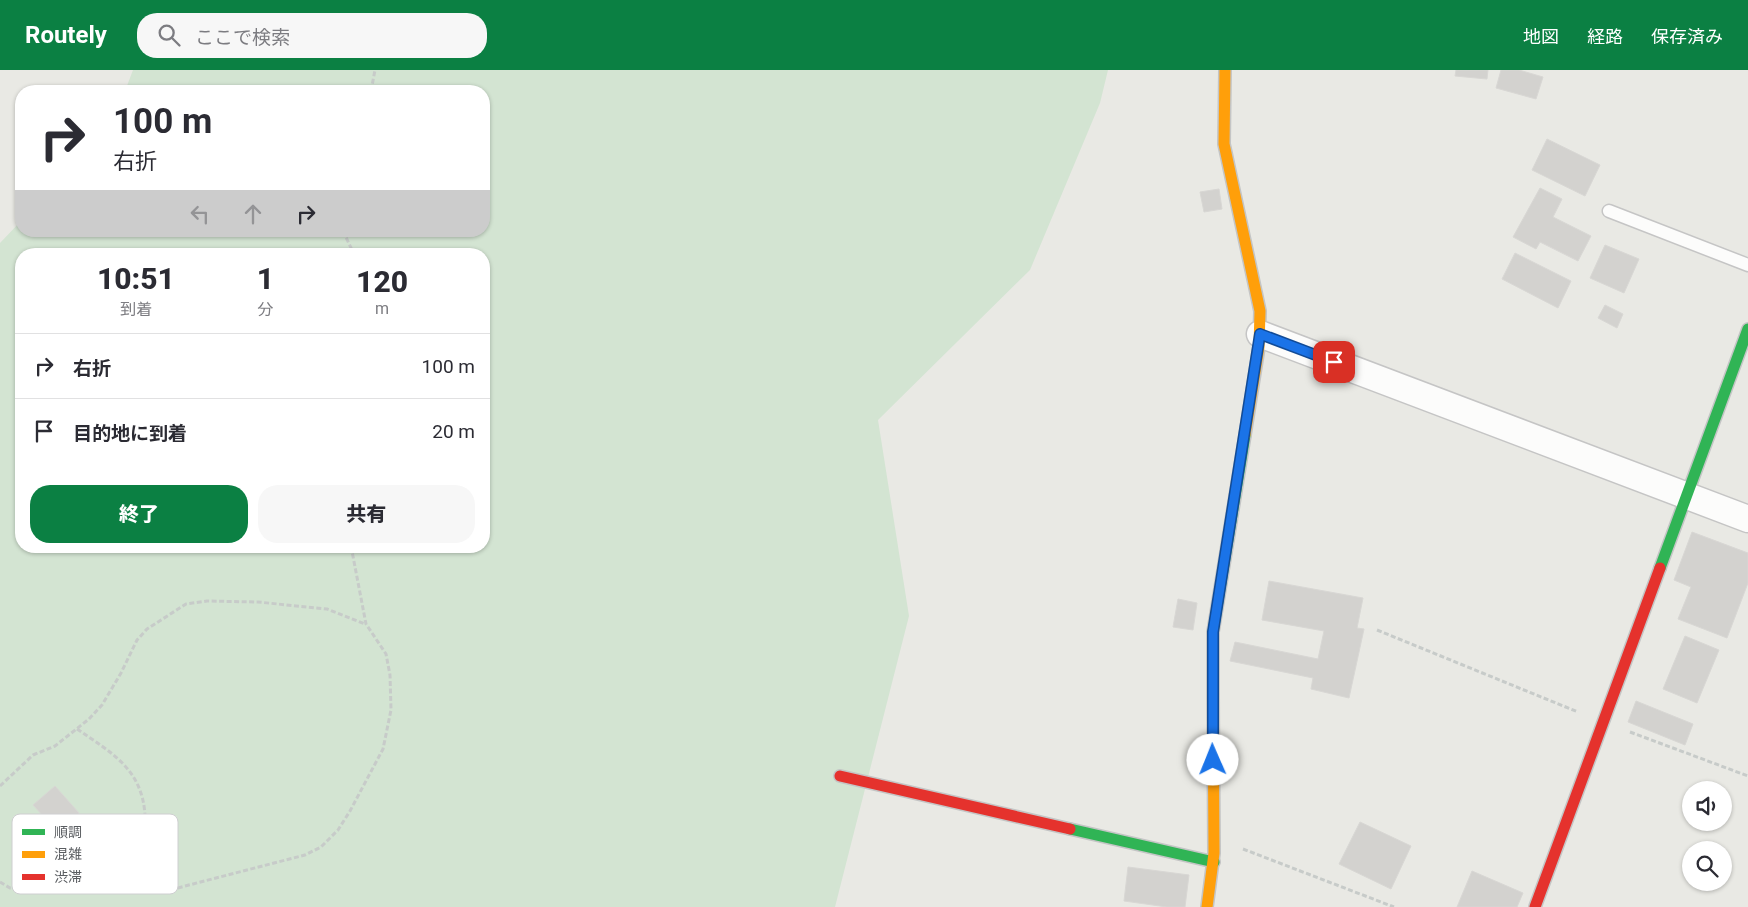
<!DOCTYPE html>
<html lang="ja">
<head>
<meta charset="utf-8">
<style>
	:root { --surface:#fff; --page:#f7f7f7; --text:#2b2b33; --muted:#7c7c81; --line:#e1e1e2; --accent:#0b8043 }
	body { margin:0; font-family:Roboto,"Noto Sans JP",sans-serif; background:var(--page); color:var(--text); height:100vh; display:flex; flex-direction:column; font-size:19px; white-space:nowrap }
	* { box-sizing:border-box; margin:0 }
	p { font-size:16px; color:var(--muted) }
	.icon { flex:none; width:28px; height:28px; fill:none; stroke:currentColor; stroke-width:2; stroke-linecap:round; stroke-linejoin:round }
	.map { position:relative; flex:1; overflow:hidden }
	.details { position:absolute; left:15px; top:178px; width:475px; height:305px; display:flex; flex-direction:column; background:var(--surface); border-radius:20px; box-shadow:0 1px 4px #0004 }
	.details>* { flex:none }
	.guide { position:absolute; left:15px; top:15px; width:475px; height:152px; border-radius:20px; box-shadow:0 1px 4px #0004; background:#fff; color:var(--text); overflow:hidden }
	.tools { position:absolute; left:1682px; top:711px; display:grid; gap:10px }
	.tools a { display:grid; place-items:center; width:50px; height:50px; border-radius:50%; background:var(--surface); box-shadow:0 1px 4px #0004; font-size:25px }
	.pin { position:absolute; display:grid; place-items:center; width:42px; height:42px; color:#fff; margin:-21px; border-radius:10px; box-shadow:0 2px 8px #0006 }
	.me { position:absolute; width:55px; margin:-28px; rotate:359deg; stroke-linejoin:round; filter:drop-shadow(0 0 4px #0008) }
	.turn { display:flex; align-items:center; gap:18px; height:105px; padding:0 15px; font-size:22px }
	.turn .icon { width:65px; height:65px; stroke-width:2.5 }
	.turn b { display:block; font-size:35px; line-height:42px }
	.lanes { display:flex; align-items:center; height:48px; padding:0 15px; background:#0003; justify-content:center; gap:25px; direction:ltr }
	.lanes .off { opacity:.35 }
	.eta { display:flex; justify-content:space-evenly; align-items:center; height:85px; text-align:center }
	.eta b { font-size:30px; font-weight:800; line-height:35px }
	.cta { display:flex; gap:10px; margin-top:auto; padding:10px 15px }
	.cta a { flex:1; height:58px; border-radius:20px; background:var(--accent); color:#fff; font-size:20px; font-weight:800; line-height:58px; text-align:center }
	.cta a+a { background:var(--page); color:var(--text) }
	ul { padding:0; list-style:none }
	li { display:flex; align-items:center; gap:15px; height:65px; padding:0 15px; border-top:1px solid var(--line) }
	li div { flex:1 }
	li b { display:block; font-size:19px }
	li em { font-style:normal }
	header { display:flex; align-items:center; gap:30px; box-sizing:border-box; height:70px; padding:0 25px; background:var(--accent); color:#fff }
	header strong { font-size:24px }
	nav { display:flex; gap:28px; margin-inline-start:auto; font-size:18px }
	.search { width:350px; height:45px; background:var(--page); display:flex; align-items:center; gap:12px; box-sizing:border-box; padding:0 18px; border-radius:20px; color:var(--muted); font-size:19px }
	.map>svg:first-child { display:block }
	.green { fill:#d3e4d2; fill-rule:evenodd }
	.building { fill:#d3d2cf; stroke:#d8d7d4 }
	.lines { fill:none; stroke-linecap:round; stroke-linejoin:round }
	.lane-casing { stroke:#c5c5c5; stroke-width:15 }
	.street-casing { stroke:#c5c5c5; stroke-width:29 }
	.fast-casing { stroke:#c4c5c5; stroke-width:14 }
	.slow-casing { stroke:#c4c5c5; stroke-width:14 }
	.jam-casing { stroke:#c4c5c5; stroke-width:14 }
	.path { stroke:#c7cbc9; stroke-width:3; stroke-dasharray:5 2.5; stroke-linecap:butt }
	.lane { stroke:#fcfcfb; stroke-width:12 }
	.street { stroke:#fcfcfb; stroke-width:26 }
	.fast { stroke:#30b455; stroke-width:11 }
	.slow { stroke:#ff9f0a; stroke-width:11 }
	.jam { stroke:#e5322d; stroke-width:11 }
	.route-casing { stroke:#114b97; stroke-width:12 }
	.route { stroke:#1a73e8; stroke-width:9 }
	.key { fill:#fff; stroke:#ceced0; stroke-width:1 }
	.key-label { font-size:14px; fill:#5a5d61 }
</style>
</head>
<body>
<header>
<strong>Routely</strong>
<div class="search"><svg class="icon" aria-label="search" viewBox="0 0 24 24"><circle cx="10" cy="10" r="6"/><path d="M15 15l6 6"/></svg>ここで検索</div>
<nav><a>地図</a><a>経路</a><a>保存済み</a></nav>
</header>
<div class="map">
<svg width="1748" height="837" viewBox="0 0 1748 837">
	<rect width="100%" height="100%" fill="#e9e9e4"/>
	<path class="green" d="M 133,0 L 1108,0 L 1100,33 L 1030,200 L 878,350 L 909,546 L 835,837 L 0,837 L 0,173 L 21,151 L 21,161 L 484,161 L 484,21 L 125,21 ZM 21,184 L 484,184 L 484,476 L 21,476 Z"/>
	<path class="building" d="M 1456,0 L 1488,0 L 1487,9 L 1455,6 Z
		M 1501,0 L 1519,0 L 1543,7 L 1536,29 L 1496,18 Z
		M 1547,69 L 1600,95 L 1585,126 L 1532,100 Z
		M 1540,118 L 1562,129 L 1553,147 L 1591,166 L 1578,191 L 1540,172 L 1536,179 L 1513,167 Z
		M 1219,119 L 1222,139 L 1204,142 L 1200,122 Z
		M 1605,175 L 1639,189 L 1624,223 L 1590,208 Z
		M 1515,183 L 1571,211 L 1558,238 L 1502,209 Z
		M 1605,235 L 1623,244 L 1617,258 L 1598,248 Z
		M 1692,462 L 1748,483 L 1748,513 L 1727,568 L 1678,549 L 1691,517 L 1674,510 Z
		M 1269,511 L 1363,528 L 1357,558 L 1364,559 L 1349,628 L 1311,619 L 1313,608 L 1230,591 L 1235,572 L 1318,589 L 1324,561 L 1262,550 Z
		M 1178,529 L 1197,533 L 1193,560 L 1173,557 Z
		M 1685,566 L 1719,580 L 1697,633 L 1663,619 Z
		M 1636,631 L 1693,654 L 1685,675 L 1628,652 Z
		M 55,716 L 79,743 L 58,762 L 33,735 Z
		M 1360,752 L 1411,776 L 1391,819 L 1339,794 Z
		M 1128,797 L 1189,805 L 1185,837 L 1167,837 L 1124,831 Z
		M 1472,801 L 1523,823 L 1517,837 L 1457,837 Z"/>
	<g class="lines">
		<defs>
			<path id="lane" d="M 1609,141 L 1748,195"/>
			<path id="street" d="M 1260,264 L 1748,449"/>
			<path id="fast" d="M 1660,498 L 1748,259
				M 1213,626 L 1213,562 L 1245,365
				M 1070,759 L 1214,792"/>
			<path id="slow" d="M 1225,0 L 1224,74 L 1260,241 L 1259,277 L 1245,365
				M 1207,837 L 1214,783 L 1213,626"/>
			<path id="jam" d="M 840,706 L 1070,759
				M 1535,837 L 1660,498"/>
		</defs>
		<use href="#lane" class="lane-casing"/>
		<use href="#street" class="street-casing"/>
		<use href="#fast" class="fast-casing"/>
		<use href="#slow" class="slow-casing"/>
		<use href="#jam" class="jam-casing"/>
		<path class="path" d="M 371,21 L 375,0
			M 343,161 L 354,184
			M 1377,560 L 1578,642
			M 77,659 C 112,683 142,699 145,745 C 146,752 144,758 143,765 C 143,783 149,804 151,822
			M 1630,662 L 1748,706
			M 0,716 L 33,685 L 55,676 L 89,649 L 102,635 L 121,603 L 137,570 L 147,559 L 186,534 L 207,531 L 258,532 L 327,539 L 365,554
			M 1243,779 L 1394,837
			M 0,812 L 10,818 L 36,820 L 162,822 L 305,785 L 321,777 L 338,760 L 350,741 L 383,679 L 391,640 L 390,605 L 386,584 L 366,554 L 351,476"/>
		<use href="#lane" class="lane"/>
		<use href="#street" class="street"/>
		<use href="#fast" class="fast"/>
		<use href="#slow" class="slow"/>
		<use href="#jam" class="jam"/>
	</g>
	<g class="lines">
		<defs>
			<path id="route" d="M 1213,690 L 1213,562 L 1260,264 L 1334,292"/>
		</defs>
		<use href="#route" class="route-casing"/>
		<use href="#route" class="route"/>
	</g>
	<rect x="12" y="744" width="166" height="80" rx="8" class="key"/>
	<rect x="22" y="759" width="23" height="6" fill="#30b455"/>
	<rect x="22" y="781" width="23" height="7" fill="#ff9f0a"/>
	<rect x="22" y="804" width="23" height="6" fill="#e5322d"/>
	<g class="key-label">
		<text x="54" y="767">順調</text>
		<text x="54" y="789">混雑</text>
		<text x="54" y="812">渋滞</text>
	</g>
</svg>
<div class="tools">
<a><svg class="icon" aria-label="sound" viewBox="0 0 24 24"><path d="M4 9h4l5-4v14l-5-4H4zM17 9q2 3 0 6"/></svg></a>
<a><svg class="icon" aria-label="search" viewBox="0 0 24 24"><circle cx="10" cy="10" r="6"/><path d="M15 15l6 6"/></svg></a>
</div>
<div class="pin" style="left:1334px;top:292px;background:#d93025"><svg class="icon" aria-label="arrive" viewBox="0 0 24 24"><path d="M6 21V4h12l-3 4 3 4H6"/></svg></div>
<svg class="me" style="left:1213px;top:690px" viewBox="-20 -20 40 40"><circle r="19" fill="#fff"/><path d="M0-13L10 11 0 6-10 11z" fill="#1a73e8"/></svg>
<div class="guide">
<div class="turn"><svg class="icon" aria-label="right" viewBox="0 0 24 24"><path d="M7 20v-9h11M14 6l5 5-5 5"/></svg><div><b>100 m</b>右折</div></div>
<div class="lanes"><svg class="icon off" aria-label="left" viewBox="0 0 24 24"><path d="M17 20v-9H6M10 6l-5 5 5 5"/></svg><svg class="icon off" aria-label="ahead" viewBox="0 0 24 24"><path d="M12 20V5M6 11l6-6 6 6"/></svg><svg class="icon" aria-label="right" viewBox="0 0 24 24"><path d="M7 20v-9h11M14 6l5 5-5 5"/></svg></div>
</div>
<section class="details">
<div class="eta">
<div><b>10:51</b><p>到着</p></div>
<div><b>1</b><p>分</p></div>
<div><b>120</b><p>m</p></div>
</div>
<ul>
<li><svg class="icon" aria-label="right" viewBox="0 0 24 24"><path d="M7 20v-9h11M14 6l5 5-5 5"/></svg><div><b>右折</b></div><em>100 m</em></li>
<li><svg class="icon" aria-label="arrive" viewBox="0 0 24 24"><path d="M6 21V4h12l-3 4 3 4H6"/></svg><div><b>目的地に到着</b></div><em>20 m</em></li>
</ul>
<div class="cta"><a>終了</a><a>共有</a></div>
</section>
</div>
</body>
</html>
